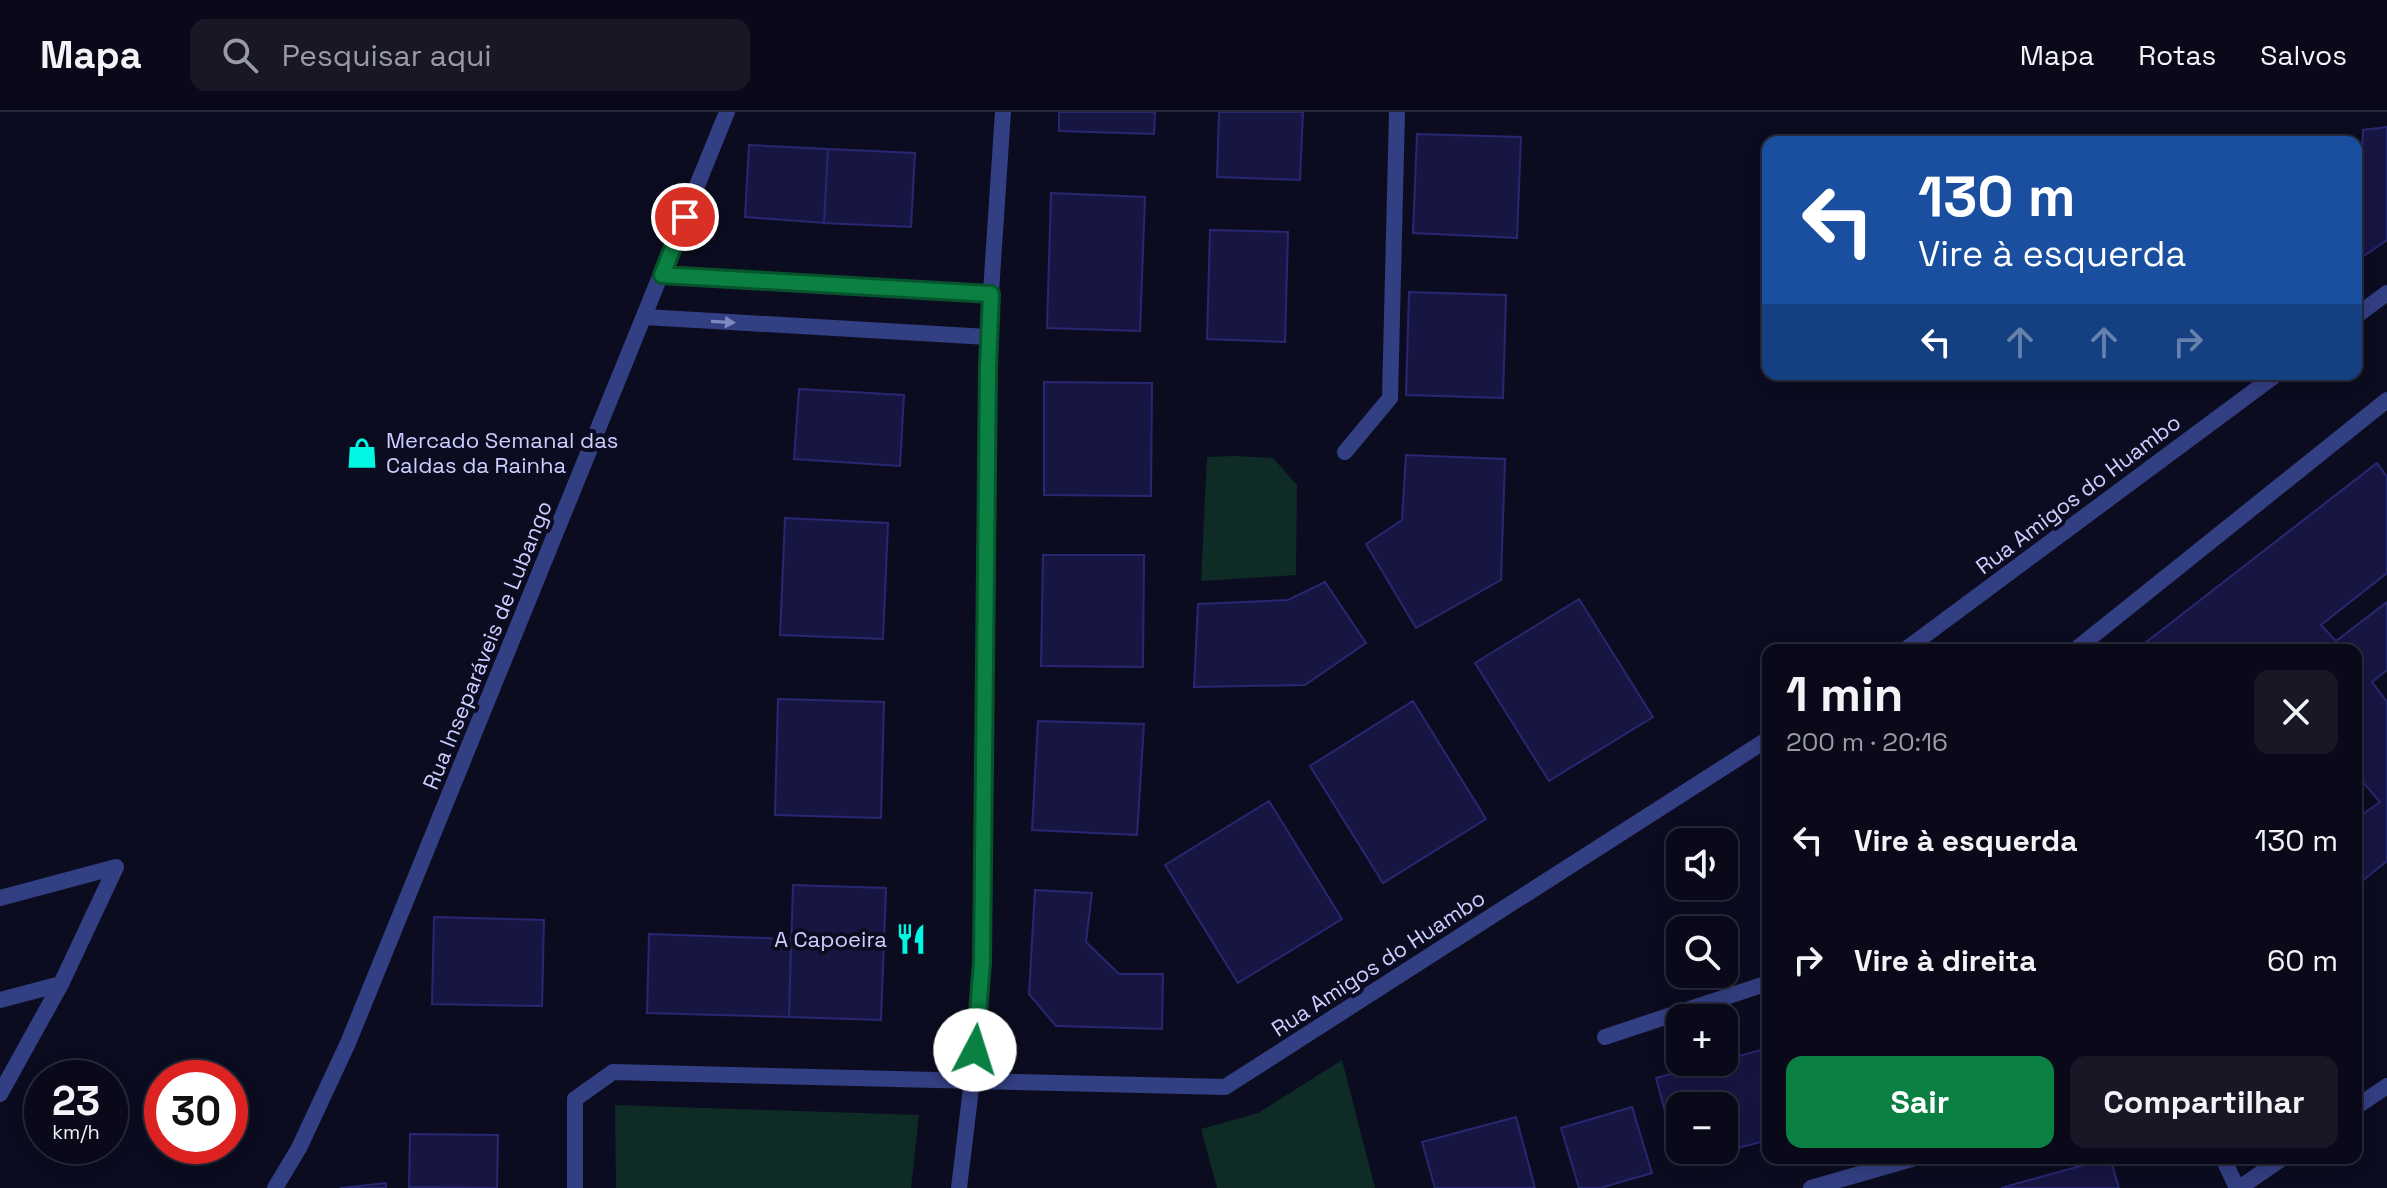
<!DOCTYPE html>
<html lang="pt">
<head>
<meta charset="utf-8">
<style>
	:root { --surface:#090919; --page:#171726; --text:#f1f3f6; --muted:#999aa2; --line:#292a38; --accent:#0b8043 }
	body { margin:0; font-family:"Space Grotesk",sans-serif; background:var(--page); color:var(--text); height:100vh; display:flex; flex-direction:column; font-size:30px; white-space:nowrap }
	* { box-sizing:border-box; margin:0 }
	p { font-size:26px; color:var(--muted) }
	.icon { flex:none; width:44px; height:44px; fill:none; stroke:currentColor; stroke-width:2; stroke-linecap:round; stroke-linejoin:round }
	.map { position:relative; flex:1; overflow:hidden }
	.details { position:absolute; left:1762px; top:532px; width:600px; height:520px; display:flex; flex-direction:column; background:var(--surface); border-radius:16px; box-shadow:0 4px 20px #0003,0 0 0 2px var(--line) }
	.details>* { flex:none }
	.guide { position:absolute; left:1762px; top:24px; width:600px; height:244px; border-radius:16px; box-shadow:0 4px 20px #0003,0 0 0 2px var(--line); background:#1a4fa0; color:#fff; overflow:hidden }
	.buttons { position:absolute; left:1666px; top:716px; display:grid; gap:16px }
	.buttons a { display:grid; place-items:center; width:72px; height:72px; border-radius:16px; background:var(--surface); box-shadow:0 4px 20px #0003,0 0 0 2px var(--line); font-size:40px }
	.speed { position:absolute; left:24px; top:948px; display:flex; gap:16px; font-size:40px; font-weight:700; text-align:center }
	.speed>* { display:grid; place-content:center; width:104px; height:104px; border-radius:50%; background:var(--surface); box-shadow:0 4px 20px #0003,0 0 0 2px var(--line); line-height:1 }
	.speed small { font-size:20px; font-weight:400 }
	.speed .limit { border:12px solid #d22; background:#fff; color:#111 }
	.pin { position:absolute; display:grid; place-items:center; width:68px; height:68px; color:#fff; margin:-34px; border:4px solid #fff; border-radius:50%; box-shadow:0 2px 8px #0007 }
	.me { position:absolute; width:88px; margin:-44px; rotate:5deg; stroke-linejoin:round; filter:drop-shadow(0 0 6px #0008) }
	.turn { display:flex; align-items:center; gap:28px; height:168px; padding:0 24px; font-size:36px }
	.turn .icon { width:104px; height:104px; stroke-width:2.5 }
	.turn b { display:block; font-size:56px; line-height:68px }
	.lanes { display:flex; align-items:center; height:76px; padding:0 24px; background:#0003; justify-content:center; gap:40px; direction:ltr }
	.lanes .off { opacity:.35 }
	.round { display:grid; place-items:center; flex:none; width:84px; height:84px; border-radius:16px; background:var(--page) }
	.overview { display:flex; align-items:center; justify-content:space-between; height:136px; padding:0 24px }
	h1 { font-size:48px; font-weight:600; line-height:60px }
	.cta { display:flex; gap:16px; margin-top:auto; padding:16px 24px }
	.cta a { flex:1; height:92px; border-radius:16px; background:var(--accent); color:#fff; font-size:32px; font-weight:600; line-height:92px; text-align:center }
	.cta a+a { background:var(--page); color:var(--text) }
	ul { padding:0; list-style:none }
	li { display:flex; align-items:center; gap:24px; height:120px; padding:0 24px }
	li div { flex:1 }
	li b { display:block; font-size:30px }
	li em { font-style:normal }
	header { display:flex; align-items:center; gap:48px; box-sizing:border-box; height:112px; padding:0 40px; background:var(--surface); border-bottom:2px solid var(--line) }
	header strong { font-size:38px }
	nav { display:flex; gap:44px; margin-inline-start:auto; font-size:28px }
	.search { width:560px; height:72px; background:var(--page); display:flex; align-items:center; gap:20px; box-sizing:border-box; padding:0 28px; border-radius:16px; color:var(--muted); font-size:30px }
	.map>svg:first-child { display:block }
	.green { fill:#0e2b25 }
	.building { fill:#171643; stroke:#282771; stroke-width:2; fill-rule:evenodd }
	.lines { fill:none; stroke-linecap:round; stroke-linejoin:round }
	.service { stroke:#333f83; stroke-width:16 }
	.minor { stroke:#333f83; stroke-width:16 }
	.tertiary { stroke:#333f83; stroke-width:16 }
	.oneway { fill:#8087c1 }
	.route-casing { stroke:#07532c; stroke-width:20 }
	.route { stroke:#0b8043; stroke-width:14 }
	.labels { text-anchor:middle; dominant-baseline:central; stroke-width:8; stroke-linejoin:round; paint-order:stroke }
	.poi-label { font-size:22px; fill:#cccfff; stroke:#0c0c21; text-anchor:start }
	.street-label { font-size:22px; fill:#cccfff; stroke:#0c0c21 }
</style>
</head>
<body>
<header>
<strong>Mapa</strong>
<div class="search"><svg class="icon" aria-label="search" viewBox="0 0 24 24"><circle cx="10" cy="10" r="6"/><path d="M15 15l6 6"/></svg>Pesquisar aqui</div>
<nav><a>Mapa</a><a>Rotas</a><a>Salvos</a></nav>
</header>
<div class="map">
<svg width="2387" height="1076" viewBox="0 0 2387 1076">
	<rect width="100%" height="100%" fill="#0c0c21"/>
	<path class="green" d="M 1234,344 L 1273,346 L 1297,373 L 1296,463 L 1201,469 L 1207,345 Z
		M 1342,948 L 1375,1076 L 1217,1076 L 1201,1017 L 1258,1001 Z
		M 615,993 L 919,1003 L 911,1076 L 616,1076 Z"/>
	<path class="building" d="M 1059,0 L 1155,0 L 1154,22 L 1059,19 Z
		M 1219,0 L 1303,0 L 1300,68 L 1217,65 Z
		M 2387,15 L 2387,128 L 2358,148 L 2363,18 Z
		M 1417,22 L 1521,25 L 1517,126 L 1413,121 Z
		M 749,33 L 828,37 L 824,111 L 745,105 Z
		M 828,37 L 915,41 L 911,115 L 824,111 Z
		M 1051,81 L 1145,85 L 1140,219 L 1047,216 Z
		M 1210,118 L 1288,120 L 1285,230 L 1207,227 Z
		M 1409,180 L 1506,183 L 1503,286 L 1406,283 Z
		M 1044,270 L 1152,271 L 1151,384 L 1044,383 Z
		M 799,277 L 904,283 L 900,354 L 794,347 Z
		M 1406,343 L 1505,347 L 1501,468 L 1416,516 L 1366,432 L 1402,408 Z
		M 2377,351 L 2387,365 L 2387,461 L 2321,513 L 2336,529 L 2387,490 L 2387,558 L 2372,570 L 2387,590 L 2387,749 L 2356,774 L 2356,707 L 2380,690 L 2356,662 L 2356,538 L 2136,538 Z
		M 785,406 L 888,411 L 883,527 L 780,523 Z
		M 1043,443 L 1144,443 L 1143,555 L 1041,554 Z
		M 1325,470 L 1366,531 L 1305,573 L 1194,575 L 1198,492 L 1288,488 Z
		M 1579,487 L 1653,605 L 1549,669 L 1475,551 Z
		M 778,587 L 884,590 L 881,706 L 775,703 Z
		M 1413,589 L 1486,707 L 1383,771 L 1310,654 Z
		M 1038,609 L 1144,612 L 1137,723 L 1032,718 Z
		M 1269,689 L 1342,807 L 1238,871 L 1165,753 Z
		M 793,773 L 886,776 L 881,908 L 789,905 Z
		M 1035,778 L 1092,781 L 1086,830 L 1119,862 L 1163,862 L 1162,917 L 1056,914 L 1029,882 Z
		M 434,805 L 544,808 L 542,894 L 432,892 Z
		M 649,822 L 791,827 L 789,905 L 647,901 Z
		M 1761,938 L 1768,962 L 1768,1028 L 1679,1052 L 1656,966 L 1715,950 L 1724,950 L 1724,948 ZM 1680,994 L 1724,994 L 1724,1038 L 1680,1038 Z
		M 1632,995 L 1652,1061 L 1600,1076 L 1579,1076 L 1561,1016 Z
		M 1516,1005 L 1535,1076 L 1435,1076 L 1422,1030 Z
		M 410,1022 L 498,1023 L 497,1076 L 409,1075 Z
		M 2110,1046 L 2119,1076 L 2001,1076 L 2109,1046 Z
		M 386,1071 L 386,1076 L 340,1076 Z"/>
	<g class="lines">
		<path class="service" d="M 2075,538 L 2387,288
			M 0,786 L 116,755 L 61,872 L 0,982
			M 0,888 L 61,872"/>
		<path class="minor" d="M 662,163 L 991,182
			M 2356,204 L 2387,181
			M 645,205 L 988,225
			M 1345,340 L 1390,286 L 1397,0
			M 1905,538 L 2277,262
			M 1605,925 L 1768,871
			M 2356,995 L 2387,974
			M 2223,1046 L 2237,1076
			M 575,1076 L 575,987 L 613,960 L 1225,975 L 1768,627
			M 959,1076 L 972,968 L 982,850 L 988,225 L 1003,0
			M 1811,1076 L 1915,1046
			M 2239,1076 L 2283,1046"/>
		<path class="tertiary" d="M 275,1076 L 299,1036 L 348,931 L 727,0"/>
	</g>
	<defs><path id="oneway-solid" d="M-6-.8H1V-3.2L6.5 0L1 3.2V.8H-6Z" transform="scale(2)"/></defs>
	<use class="oneway" href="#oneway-solid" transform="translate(723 210) rotate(3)"/>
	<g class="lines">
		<defs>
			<path id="route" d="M 685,105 L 662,163 L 991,182 L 988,255 L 982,850 L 975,938"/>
		</defs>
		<use href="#route" class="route-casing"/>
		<use href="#route" class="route"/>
	</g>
	<defs>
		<symbol id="shop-bare" viewBox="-9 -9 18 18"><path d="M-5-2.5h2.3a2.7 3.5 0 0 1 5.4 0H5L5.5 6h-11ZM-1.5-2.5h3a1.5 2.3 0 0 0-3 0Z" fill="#00f7e2" stroke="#0c0c21" stroke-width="2.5" paint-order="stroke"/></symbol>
		<symbol id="restaurant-bare" viewBox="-9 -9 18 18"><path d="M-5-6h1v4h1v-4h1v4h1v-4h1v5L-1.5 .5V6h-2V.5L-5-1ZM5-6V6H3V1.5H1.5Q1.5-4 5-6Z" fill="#00f7e2" stroke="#0c0c21" stroke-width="2.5" paint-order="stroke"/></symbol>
	</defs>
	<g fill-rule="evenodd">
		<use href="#shop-bare" x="340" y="319" width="44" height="44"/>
		<use href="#restaurant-bare" x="889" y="805" width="44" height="44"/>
	</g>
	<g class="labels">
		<g class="poi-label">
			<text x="386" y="328">Mercado Semanal das<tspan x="386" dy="25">Caldas da Rainha</tspan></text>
			<text x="887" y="827" text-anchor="end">A Capoeira</text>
		</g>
		<g class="street-label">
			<text transform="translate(2078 382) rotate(-37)">Rua Amigos do Huambo</text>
			<text transform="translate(487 533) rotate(-68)">Rua Inseparáveis de Lubango</text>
			<text transform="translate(1378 851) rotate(-33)">Rua Amigos do Huambo</text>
		</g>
	</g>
</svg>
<div class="buttons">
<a><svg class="icon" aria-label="sound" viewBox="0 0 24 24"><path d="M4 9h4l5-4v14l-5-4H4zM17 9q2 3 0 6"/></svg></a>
<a><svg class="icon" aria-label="search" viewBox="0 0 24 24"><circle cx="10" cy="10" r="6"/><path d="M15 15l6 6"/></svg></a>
<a>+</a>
<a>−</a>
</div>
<div class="speed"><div>23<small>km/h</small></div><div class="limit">30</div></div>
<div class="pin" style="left:685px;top:105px;background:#d93025"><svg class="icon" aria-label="arrive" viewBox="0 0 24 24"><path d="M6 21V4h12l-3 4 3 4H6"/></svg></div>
<svg class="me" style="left:975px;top:938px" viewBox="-20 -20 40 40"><circle r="19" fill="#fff"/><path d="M0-13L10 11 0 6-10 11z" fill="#0b8043"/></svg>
<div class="guide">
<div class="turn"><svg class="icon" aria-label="left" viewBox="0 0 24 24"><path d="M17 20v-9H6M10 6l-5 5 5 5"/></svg><div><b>130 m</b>Vire à esquerda</div></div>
<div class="lanes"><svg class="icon" aria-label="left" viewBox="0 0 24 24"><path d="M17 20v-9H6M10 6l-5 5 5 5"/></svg><svg class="icon off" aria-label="ahead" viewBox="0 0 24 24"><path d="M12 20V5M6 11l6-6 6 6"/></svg><svg class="icon off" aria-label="ahead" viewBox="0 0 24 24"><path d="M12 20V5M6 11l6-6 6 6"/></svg><svg class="icon off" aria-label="right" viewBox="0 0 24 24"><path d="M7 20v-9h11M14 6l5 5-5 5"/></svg></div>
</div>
<section class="details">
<div class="overview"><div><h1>1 min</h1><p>200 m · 20:16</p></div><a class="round"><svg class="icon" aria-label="close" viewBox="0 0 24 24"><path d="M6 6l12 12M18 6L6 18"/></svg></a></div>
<ul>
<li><svg class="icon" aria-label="left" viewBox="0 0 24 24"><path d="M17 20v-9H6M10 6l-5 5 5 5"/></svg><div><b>Vire à esquerda</b></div><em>130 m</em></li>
<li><svg class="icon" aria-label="right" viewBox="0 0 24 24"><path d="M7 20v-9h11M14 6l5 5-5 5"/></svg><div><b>Vire à direita</b></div><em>60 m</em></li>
</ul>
<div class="cta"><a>Sair</a><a>Compartilhar</a></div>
</section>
</div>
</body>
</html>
